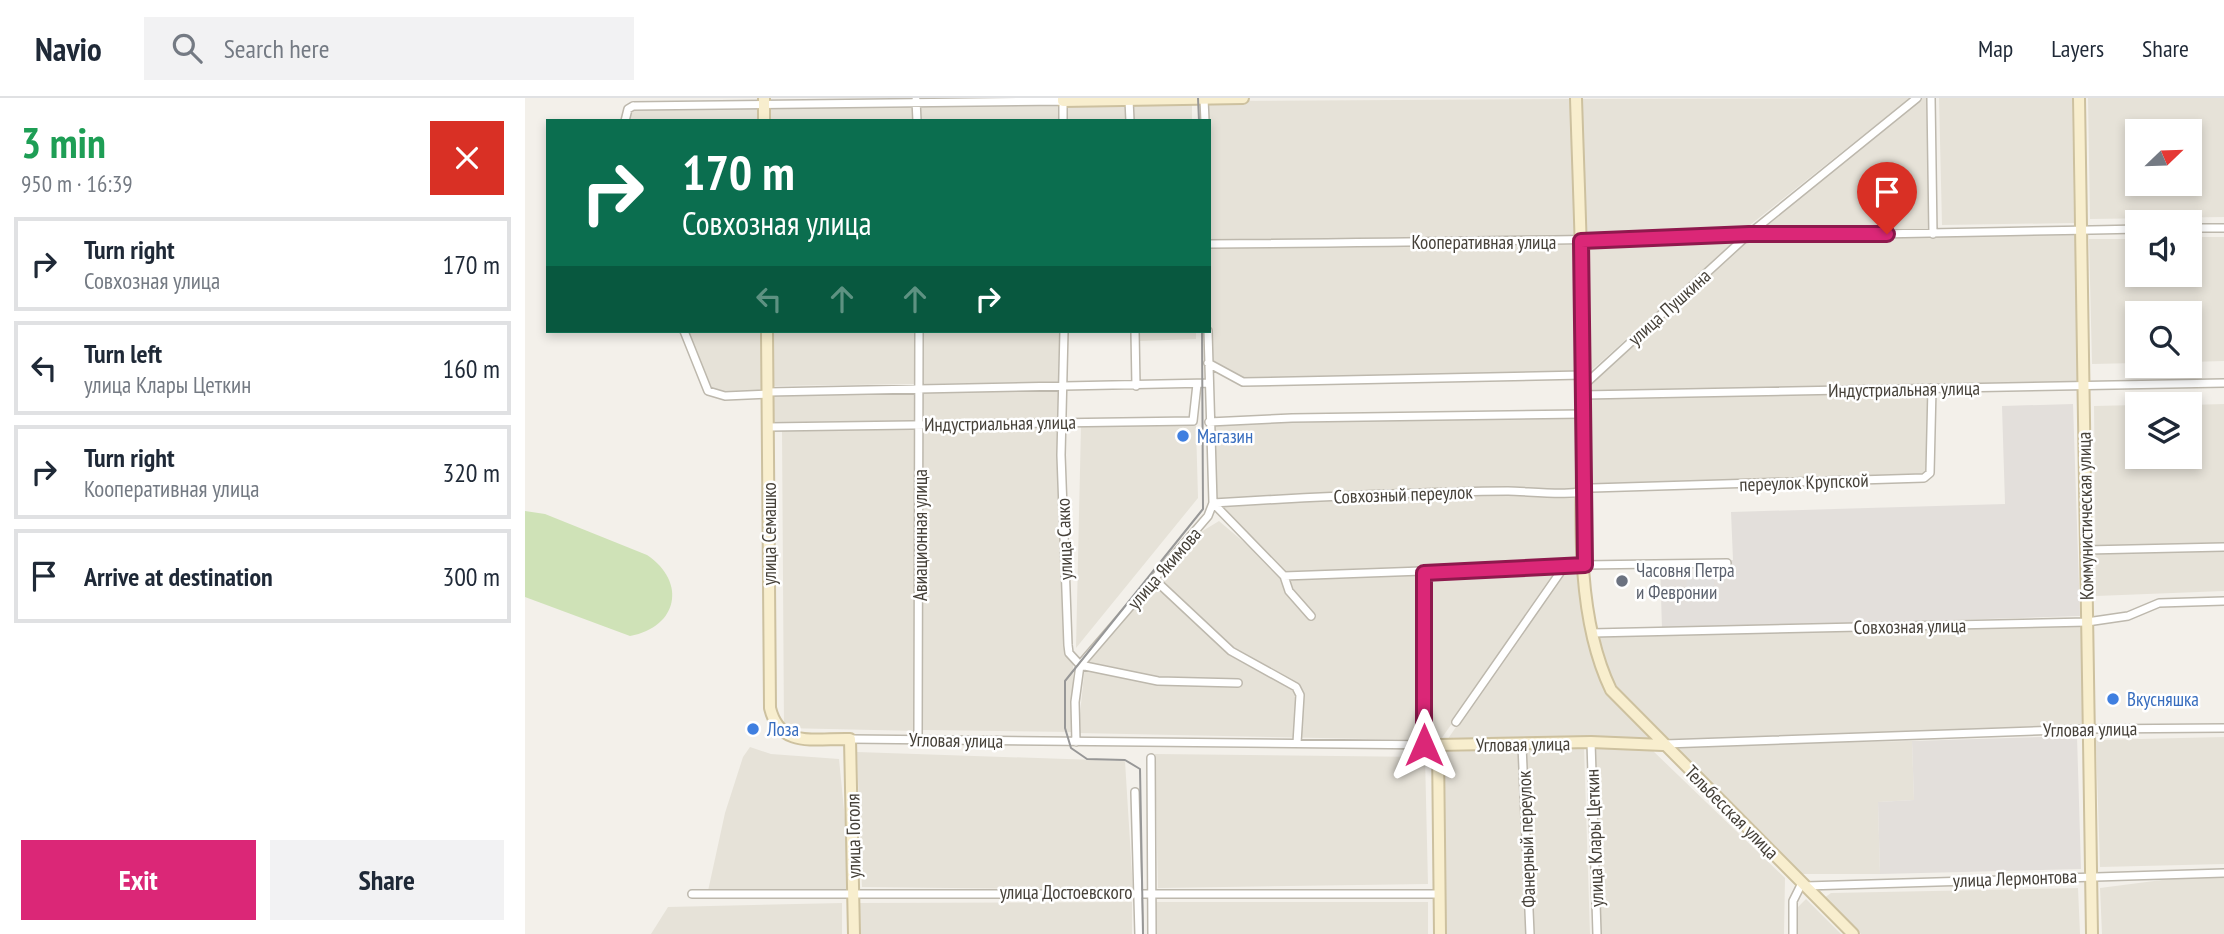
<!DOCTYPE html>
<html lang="en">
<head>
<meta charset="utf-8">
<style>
	:root { --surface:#fff; --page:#f2f2f3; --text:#1f2937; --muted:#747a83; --line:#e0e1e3; --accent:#db2777 }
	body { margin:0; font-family:"PT Sans Narrow",sans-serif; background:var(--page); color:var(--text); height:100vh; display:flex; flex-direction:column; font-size:26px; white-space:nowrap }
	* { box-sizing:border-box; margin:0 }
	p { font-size:23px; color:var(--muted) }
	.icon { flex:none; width:38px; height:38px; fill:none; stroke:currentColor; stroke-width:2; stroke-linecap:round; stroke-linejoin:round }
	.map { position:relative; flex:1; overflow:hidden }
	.panel { display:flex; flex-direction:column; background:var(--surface); width:525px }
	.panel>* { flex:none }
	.banner { position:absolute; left:21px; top:21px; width:665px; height:214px; border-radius:0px; box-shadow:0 4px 10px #0003; background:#0b6e4f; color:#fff; overflow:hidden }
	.needle { width:46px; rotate:67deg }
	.controls { position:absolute; left:1600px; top:21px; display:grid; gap:14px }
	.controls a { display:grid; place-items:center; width:77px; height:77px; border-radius:0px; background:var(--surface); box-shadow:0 4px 10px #0003; font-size:35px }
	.pin { position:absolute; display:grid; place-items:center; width:60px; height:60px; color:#fff; margin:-72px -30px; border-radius:50% 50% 50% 0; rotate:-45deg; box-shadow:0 0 7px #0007 }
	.pin .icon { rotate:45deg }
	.me { position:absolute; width:77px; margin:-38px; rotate:0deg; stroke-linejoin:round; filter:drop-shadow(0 0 5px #0008) }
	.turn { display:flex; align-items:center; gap:24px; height:147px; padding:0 21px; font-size:32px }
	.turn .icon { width:91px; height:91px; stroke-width:2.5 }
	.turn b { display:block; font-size:49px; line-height:60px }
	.lanes { display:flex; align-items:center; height:66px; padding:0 21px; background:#0003; justify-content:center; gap:35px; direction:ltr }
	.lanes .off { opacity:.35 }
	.round { display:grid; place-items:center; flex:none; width:74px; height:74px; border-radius:0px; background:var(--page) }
	.headline { display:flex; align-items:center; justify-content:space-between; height:119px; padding:0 21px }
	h1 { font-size:42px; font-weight:700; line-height:52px; color:#1e9e55 }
	.cta { display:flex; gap:14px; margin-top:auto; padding:14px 21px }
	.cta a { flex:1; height:80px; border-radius:0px; background:var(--accent); color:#fff; font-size:28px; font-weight:700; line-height:80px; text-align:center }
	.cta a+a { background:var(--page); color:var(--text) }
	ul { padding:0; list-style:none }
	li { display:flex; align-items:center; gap:21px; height:94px; margin:0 14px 10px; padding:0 7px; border:4px solid var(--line); border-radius:0px }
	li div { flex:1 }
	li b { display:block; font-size:26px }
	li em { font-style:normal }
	header { display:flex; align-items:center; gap:42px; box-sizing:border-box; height:98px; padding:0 35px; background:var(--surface); border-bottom:2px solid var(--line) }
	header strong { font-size:33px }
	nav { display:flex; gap:38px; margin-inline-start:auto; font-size:24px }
	.search { width:490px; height:63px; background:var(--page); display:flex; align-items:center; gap:18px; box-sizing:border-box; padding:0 24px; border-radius:0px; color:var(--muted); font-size:26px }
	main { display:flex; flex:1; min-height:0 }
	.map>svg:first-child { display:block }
	.residential { fill:#e6e2d8; fill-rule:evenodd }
	.industrial { fill:#e3dfdb }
	.green { fill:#cfe2b7 }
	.parking { fill:#e2e0de }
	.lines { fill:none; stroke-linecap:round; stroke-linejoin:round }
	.street-casing { stroke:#bdb8ad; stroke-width:10 }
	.secondary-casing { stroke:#cdc19f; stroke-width:14 }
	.street { stroke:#fff; stroke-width:7 }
	.secondary { stroke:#f8eece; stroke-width:10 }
	.tram { stroke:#979797; stroke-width:2 }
	.route-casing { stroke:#8e194d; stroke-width:18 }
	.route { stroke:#db2777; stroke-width:12 }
	.shop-dot { fill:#3f7fe0; stroke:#fff; stroke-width:2.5 }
	.worship-dot { fill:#6b7280; stroke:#fff; stroke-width:2.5 }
	.labels { text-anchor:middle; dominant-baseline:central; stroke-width:5; stroke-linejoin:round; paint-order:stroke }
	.street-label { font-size:19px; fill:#464139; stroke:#fff }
	.shop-label { font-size:19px; fill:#366cbe; stroke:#fff; text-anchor:start }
	.worship-label { font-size:19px; fill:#5b616d; stroke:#fff; text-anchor:start }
</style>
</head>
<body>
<header>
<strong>Navio</strong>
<div class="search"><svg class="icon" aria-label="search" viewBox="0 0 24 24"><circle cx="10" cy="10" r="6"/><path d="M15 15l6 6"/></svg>Search here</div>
<nav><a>Map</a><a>Layers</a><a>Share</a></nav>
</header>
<main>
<section class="panel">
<div class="headline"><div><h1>3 min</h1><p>950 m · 16:39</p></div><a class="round" style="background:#d93025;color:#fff"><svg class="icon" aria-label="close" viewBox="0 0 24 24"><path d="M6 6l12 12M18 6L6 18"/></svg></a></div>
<ul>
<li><svg class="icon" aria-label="right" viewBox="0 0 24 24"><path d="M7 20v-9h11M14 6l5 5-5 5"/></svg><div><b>Turn right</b><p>Совхозная улица</p></div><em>170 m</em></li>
<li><svg class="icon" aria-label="left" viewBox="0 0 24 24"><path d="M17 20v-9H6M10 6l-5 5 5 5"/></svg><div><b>Turn left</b><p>улица Клары Цеткин</p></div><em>160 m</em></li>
<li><svg class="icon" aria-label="right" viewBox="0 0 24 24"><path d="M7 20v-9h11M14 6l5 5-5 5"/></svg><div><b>Turn right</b><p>Кооперативная улица</p></div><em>320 m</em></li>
<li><svg class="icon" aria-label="arrive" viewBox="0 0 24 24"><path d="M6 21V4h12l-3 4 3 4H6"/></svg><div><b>Arrive at destination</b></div><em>300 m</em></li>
</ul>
<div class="cta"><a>Exit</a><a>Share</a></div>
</section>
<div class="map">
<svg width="1699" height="836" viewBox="0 0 1699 836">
	<rect width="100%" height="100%" fill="#f3f0ea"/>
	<path class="residential" d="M 1385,0 L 1220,131 L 1059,140 L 1055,1 Z
		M 1396,0 L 1402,0 L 1405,133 L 1230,134 Z
		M 1414,0 L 1547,0 L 1549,125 L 1417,127 Z
		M 1563,0 L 1699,0 L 1699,119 L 1565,121 ZM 1612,33 L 1664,33 L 1664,86 L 1612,86 Z
		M 1047,1 L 1052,140 L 684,142 L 682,3 Z
		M 535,5 L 535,23 L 394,23 L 394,7 Z
		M 667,5 L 667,23 L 542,23 L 542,7 Z
		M 237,7 L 238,23 L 102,23 L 104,13 Z
		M 388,7 L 389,23 L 241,23 L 241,9 Z
		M 1553,137 L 1555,284 L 1062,294 L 1063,288 L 1225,140 Z
		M 1664,139 L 1699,139 L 1699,263 L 1664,264 L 1664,215 L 1612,215 L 1612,265 L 1567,266 L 1564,141 L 1612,141 L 1612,177 L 1664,177 Z
		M 1212,141 L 1077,263 L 1063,275 L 1060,147 Z
		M 1052,147 L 1055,273 L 719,280 L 687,264 L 684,149 Z
		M 162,233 L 241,233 L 242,295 L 201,297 L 184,292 Z
		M 245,233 L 392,233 L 392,286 L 246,288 Z
		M 397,233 L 536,233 L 536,284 L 397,286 Z
		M 615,233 L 671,233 L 671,241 L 615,243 Z
		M 536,288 L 535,322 L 397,323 L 396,290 Z
		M 1405,292 L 1402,374 L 1398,378 L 1061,389 L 1060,299 Z
		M 292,295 L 391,296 L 393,323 L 375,326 L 249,327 L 247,299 Z
		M 1699,306 L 1699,493 L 1571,498 L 1569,308 L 1612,307 L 1612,359 L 1664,359 L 1664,307 Z
		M 1056,318 L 1057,393 L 860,392 L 686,401 L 686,326 L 767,320 Z
		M 394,326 L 394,633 L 259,630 L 257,332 Z
		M 397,326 L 535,326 L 539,540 L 540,554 L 548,566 L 548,634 L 398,632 Z
		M 556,328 L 671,328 L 673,400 L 551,550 Z
		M 862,395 L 1058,397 L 1059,466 L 764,477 L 692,408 Z
		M 694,423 L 761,480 L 897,477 L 896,642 L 553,635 L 560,567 L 676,434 Z
		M 1057,469 L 1072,566 L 1129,639 L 1124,644 L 920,645 L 1040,471 Z
		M 1034,472 L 914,644 L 901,639 L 901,477 Z
		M 1561,526 L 1562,629 L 1139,645 L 1088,591 L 1069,537 Z
		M 1699,639 L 1699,766 L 1575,769 L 1571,642 Z
		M 1387,643 L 1389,702 L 1353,704 L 1355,776 L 1276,776 L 1150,647 Z
		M 225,649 L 246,656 L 314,661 L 327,793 L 183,793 L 200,715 L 218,659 Z
		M 1059,649 L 1065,836 L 921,836 L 920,654 Z
		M 1070,651 L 1126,651 L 1260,780 L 1259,836 L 1075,836 Z
		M 332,654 L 600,663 L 608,792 L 337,789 Z
		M 630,656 L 900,659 L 903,786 L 633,790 Z
		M 1691,775 L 1699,776 L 1699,836 L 1577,836 L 1575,790 Z
		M 1553,790 L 1555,836 L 1336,836 L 1299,800 L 1306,795 Z
		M 1281,801 L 1316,836 L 1273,836 L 1272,810 Z
		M 607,804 L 607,836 L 334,836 L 334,805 Z
		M 631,804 L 903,804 L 903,836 L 632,836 Z
		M 317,805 L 317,836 L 126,836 L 143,809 Z"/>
	<path class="industrial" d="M 1548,306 L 1555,518 L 1137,531 L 1135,464 L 1208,462 L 1206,414 L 1480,406 L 1477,308 Z
		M 1552,638 L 1556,771 L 1355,776 L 1353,704 L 1389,702 L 1387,643 Z"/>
	<path class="green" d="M 0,413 L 20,416 L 122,457 C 162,484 153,529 105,538 L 0,499 Z"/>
	<path class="parking" d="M 1189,472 L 1189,496 L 1162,499 L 1161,473 Z"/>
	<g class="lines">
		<defs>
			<path id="street" d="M 1406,0 L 1408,136
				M 679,1 L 680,23
				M 391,2 L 392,23
				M 604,2 L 605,23
				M 108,8 L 538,3 L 538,23
				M 100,23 L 103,11 L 108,8
				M 1664,130 L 1699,130
				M 684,146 C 994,144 1303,137 1612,131
				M 159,233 L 183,293 L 200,298 L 243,296
				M 539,233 L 536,357 L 543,547 L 544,555 L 555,567
				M 610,233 L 611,288
				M 683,265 L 718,284 L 1058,277
				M 1059,287 L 1224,136 L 1392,0
				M 243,294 L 684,285
				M 1058,297 L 1699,285
				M 684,324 L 767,320 L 1058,316
				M 244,329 L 668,323 L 672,286
				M 688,405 C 786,399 884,394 983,393 C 1003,393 1052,400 1067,390 L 1399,380 L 1405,375 L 1407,290
				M 688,405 L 759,478 L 1060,467
				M 1561,452 L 1699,449
				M 1059,467 L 1202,465
				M 759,478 L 764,493 L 786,518
				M 629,481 L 706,553 L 771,589 L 775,597 L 772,645
				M 1067,535 L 1562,524 L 1603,518 L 1634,505 L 1699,503
				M 555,567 L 683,418 L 688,405 L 683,233
				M 555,567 L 633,583 L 713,585
				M 931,624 L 1039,469
				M 325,641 L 913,647
				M 393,642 L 394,233
				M 551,644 L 550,604 L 555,567
				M 1066,644 L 1072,836
				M 1140,646 L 1564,631 L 1699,630
				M 899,647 L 899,475
				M 997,647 L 1005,836
				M 626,660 L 627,836
				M 610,694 L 614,836
				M 1281,788 L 1699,775
				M 167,796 L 914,796
				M 1268,836 L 1268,803 L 1277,785"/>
			<path id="secondary" d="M 239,0 L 239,23
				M 538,0 L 538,3 L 718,0
				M 1051,0 C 1054,96 1058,192 1059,288 C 1059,383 1044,505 1086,592 L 1328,836
				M 1554,0 L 1567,836
				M 242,233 L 245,610 C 255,651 290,640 325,641 L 329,836
				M 915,836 L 913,647 L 1066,644 L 1138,647"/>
		</defs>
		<use href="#street" class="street-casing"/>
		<use href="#secondary" class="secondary-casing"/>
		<use href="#street" class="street"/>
		<use href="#secondary" class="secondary"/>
		<path class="tram" d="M 673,0 L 674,23
			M 618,836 L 615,671 L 600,662 L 562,661 L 546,650 L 540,630 L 540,583 L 678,411 L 677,233"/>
	</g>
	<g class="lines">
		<defs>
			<path id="route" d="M 899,647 L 899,475 L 1060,467 L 1056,143 L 1224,136 L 1362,136"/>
		</defs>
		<use href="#route" class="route-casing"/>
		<use href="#route" class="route"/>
	</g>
	<g class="shop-dot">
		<circle cx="658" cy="338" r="7"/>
		<circle cx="1588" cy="601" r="7"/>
		<circle cx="228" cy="631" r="7"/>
	</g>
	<circle class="worship-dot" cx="1097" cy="483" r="7"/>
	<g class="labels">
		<g class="street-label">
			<text x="959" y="144">Кооперативная улица</text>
			<text transform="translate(1144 209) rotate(-42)">улица Пушкина</text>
			<text transform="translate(1379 291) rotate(-1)">Индустриальная улица</text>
			<text transform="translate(475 325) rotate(-1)">Индустриальная улица</text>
			<text transform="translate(1279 384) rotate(-2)">переулок Крупской</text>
			<text transform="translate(878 396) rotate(-2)">Совхозный переулок</text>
			<text transform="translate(1560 418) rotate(-91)">Коммунистическая улица</text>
			<text transform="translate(244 436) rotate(-90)">улица Семашко</text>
			<text transform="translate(395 437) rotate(-90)">Авиационная улица</text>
			<text transform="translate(539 441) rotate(-92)">улица Сакко</text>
			<text transform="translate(639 470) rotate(-49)">улица Якимова</text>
			<text transform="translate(1385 528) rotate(-1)">Совхозная улица</text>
			<text transform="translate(1565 631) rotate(-1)">Угловая улица</text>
			<text transform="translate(431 642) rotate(1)">Угловая улица</text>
			<text transform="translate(998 646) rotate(-1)">Угловая улица</text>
			<text transform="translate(1207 714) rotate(45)">Тельбесская улица</text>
			<text transform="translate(328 738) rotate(-91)">улица Гоголя</text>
			<text transform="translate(1069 740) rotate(-92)">улица Клары Цеткин</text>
			<text transform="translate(1001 741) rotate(-92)">Фанерный переулок</text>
			<text transform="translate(1490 780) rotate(-2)">улица Лермонтова</text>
			<text x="541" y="794">улица Достоевского</text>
		</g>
		<g class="shop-label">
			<text x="672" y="338">Магазин</text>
			<text x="1602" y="601">Вкусняшка</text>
			<text x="242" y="631">Лоза</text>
		</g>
		<g class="worship-label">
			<text x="1111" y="472">Часовня Петра<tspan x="1111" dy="22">и Февронии</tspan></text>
		</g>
	</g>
</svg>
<div class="controls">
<a><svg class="needle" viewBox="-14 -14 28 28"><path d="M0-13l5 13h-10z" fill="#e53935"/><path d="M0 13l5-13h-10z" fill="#747a83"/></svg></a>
<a><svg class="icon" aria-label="sound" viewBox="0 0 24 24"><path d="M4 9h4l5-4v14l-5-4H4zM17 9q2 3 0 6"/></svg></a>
<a><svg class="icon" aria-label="search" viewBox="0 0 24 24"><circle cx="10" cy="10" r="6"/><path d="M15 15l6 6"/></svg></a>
<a><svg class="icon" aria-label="layers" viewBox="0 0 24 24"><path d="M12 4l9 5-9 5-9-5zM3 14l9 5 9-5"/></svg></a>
</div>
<div class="pin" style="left:1362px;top:136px;background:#d93025"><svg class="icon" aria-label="arrive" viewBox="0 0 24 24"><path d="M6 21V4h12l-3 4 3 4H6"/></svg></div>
<svg class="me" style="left:899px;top:647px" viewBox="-20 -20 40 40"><path d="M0-17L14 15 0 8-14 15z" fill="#db2777" stroke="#fff" stroke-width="4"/></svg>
<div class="banner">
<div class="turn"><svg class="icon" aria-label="right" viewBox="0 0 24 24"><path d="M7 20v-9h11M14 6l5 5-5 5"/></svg><div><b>170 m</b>Совхозная улица</div></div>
<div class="lanes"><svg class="icon off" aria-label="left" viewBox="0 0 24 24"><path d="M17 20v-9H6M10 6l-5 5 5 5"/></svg><svg class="icon off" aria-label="ahead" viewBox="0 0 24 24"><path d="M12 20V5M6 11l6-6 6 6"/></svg><svg class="icon off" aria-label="ahead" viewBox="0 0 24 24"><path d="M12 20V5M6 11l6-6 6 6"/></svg><svg class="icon" aria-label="right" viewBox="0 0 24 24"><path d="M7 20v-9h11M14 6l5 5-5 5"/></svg></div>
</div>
</div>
</main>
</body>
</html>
